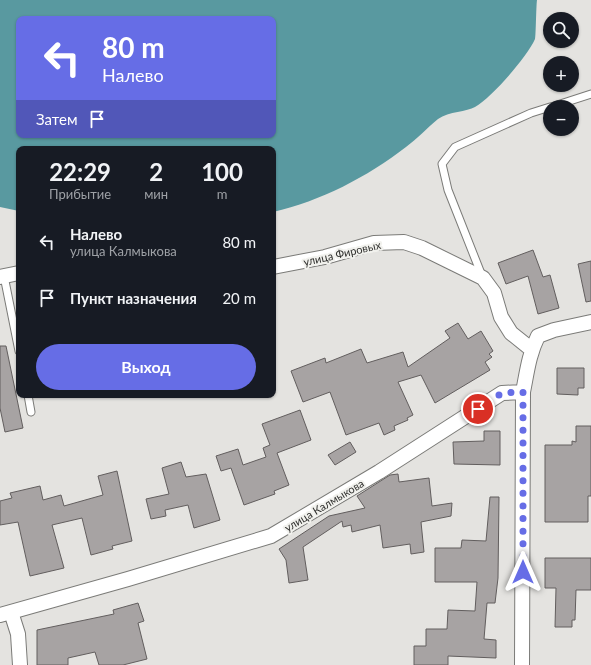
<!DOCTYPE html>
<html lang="ru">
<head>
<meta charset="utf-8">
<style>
	:root { --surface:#171b24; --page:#20242c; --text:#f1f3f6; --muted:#9ea1a6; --accent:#666de6 }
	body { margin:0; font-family:Lato,sans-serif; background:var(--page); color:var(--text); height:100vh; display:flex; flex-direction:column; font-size:15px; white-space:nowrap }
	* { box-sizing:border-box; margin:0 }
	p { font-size:13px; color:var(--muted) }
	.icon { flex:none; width:22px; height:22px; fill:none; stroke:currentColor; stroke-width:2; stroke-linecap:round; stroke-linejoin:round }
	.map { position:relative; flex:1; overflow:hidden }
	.drawer { position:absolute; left:16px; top:146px; width:260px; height:252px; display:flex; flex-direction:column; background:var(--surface); border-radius:8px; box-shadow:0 1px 3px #0004 }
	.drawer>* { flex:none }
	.hud { position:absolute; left:16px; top:16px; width:260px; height:122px; border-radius:8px; box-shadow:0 1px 3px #0004; background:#666de6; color:#fff; overflow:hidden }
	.buttons { position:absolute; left:543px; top:12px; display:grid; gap:8px }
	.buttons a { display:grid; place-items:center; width:36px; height:36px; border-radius:50%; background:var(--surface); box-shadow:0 1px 3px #0004; font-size:20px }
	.pin { position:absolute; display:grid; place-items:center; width:34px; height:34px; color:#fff; margin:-17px; border:2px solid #fff; border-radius:50%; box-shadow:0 1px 4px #0007 }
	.me { position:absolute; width:44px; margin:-22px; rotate:0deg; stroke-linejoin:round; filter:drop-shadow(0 0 3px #0008) }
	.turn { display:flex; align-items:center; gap:14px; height:84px; padding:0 20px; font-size:18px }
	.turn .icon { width:52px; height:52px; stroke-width:2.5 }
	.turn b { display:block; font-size:28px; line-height:34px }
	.then { display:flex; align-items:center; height:38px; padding:0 20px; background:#0003; gap:8px; font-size:15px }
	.eta { display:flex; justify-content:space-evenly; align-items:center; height:68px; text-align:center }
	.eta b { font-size:24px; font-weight:700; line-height:28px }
	.cta { display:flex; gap:8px; margin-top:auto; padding:8px 20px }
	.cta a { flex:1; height:46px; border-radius:24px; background:var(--accent); color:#fff; font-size:16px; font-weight:700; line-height:46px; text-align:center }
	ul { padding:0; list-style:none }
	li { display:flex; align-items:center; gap:12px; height:56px; padding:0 20px }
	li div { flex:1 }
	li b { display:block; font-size:15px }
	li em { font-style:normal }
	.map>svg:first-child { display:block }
	.water { fill:#5999a0; fill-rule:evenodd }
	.building { fill:#a7a3a3; stroke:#625e5e }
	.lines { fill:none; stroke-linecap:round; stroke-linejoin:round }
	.lane-casing { stroke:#7b7b78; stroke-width:9 }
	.street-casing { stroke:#7b7b78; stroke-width:16 }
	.lane { stroke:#fff; stroke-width:7 }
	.street { stroke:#fff; stroke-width:14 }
	.route { stroke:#666de6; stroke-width:7; stroke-dasharray:0 12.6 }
	.labels { text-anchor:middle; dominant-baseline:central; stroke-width:4; stroke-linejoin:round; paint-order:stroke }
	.street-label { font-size:11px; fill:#2f2f2d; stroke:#f1f1ed }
</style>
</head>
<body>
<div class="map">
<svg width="591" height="665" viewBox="0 0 591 665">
	<rect width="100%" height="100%" fill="#e4e3e0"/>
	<path class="water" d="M 0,0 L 537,0 C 536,7 536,36 535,39 C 527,57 492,97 475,107 C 467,112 449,111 438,119 C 427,128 417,139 406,147 C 367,177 321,201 273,212 L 273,149 L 19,149 L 19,211 L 0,207 ZM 19,19 L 273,19 L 273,135 L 19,135 Z"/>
	<path class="building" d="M 533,250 L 543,277 L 550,275 L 559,308 L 538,314 L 528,276 L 506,284 L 498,263 Z
		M 591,261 L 591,301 L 586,302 L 578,264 Z
		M 458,323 L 468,339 L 481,331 L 493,351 L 489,354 L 492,357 L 485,362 L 490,370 L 435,403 L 421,375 L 398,382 L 413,415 L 407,418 L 408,420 L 394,426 L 395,430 L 384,435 L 379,423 L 346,435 L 330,392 L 303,402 L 291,371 L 325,358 L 326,363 L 361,349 L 367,363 L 403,352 L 408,367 L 450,338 L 445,331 Z
		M 0,346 L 6,346 L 23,428 L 5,432 L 0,408 Z
		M 557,368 L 584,368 L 584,388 L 578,388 L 578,395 L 557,394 Z
		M 300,410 L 311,440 L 277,453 L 289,485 L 274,491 L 275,494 L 244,505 L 231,468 L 221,471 L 216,456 L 238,449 L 243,465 L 266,457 L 263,448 L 270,445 L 262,424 Z
		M 576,426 L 591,426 L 591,496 L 588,496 L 588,522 L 545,522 L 545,445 L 572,445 L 572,441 L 576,442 Z
		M 484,431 L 500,431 L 500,465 L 454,464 L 453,442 L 484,441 Z
		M 350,442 L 356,452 L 335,465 L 328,455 Z
		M 181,462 L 186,477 L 206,474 L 220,520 L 194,528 L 188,505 L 165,510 L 166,516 L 151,519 L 146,499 L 169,494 L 162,468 Z
		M 117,471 L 132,541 L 112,546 L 113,549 L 91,555 L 82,518 L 52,525 L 64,568 L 30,576 L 18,522 L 0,525 L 0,501 L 12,498 L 10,493 L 40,486 L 43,500 L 61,495 L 64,506 L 103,495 L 98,476 Z
		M 398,474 L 399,482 L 429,478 L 432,506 L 452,503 L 451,516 L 421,522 L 424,552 L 411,554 L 410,544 L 383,548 L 380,525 L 352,532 L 351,525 L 343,527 L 342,521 L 303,547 L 308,580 L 289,583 L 286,560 L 279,549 L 329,516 L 365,508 L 357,496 L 390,475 Z
		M 490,497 L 499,497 L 498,578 L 495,603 L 487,603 L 484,639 L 496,640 L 496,658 L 448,656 L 448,665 L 414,665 L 414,646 L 426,646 L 426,629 L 447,629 L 448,610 L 475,611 L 477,582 L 435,582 L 435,548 L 461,548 L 462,540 L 486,541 Z
		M 545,558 L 591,558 L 591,590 L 576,590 L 575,620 L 572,620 L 572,627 L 555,627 L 556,588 L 545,588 Z
		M 138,603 L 144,621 L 138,623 L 147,659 L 123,665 L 99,665 L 95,652 L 68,658 L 68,665 L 37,665 L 37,630 L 114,614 L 113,610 Z"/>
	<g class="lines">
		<defs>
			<path id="lane" d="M 551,107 L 591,94
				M 4,276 L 19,351
				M 482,276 L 448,190 L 442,164 L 455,147 L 531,113 L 550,107
				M 28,395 L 31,412"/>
			<path id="street" d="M 273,267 L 325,257 L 374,243 L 404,242 L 422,248 L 483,278 L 494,293 L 501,317 L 511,333 L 531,349
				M 0,277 L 19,273
				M 11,612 L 18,634 L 20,665
				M 0,615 L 128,579 L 271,536 L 379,472 L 502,393 L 523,392
				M 522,665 L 523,392 C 527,372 529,354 538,336 L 554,330 L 591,322"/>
		</defs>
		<use href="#lane" class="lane-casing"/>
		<use href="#street" class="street-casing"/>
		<use href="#lane" class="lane"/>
		<use href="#street" class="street"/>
	</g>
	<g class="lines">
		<path class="route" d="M 478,409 L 502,393 L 523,392 L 523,572"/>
	</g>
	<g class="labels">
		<g class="street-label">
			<text transform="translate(342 253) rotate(-13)">улица Фировых</text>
			<text transform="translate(324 505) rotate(-31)">улица Калмыкова</text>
		</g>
	</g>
</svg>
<div class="buttons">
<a><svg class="icon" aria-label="search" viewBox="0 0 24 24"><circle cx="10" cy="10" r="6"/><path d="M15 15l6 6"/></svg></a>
<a>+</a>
<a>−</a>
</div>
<div class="pin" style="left:478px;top:409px;background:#d93025"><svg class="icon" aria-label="arrive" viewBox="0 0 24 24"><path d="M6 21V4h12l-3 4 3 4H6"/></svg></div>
<svg class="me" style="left:523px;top:572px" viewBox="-20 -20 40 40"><path d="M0-17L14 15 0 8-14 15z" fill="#666de6" stroke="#fff" stroke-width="4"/></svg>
<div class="hud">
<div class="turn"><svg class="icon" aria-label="left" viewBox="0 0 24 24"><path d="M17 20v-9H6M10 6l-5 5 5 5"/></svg><div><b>80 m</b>Налево</div></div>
<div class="then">Затем<svg class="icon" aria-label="arrive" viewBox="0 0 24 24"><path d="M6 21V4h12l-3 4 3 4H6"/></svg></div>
</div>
<section class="drawer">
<div class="eta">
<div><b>22:29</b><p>Прибытие</p></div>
<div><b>2</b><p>мин</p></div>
<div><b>100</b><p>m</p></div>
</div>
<ul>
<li><svg class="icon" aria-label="left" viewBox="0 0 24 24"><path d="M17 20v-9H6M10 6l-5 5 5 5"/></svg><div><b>Налево</b><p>улица Калмыкова</p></div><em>80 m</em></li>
<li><svg class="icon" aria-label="arrive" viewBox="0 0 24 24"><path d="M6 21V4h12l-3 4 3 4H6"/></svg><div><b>Пункт назначения</b></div><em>20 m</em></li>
</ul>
<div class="cta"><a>Выход</a></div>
</section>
</div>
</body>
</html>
